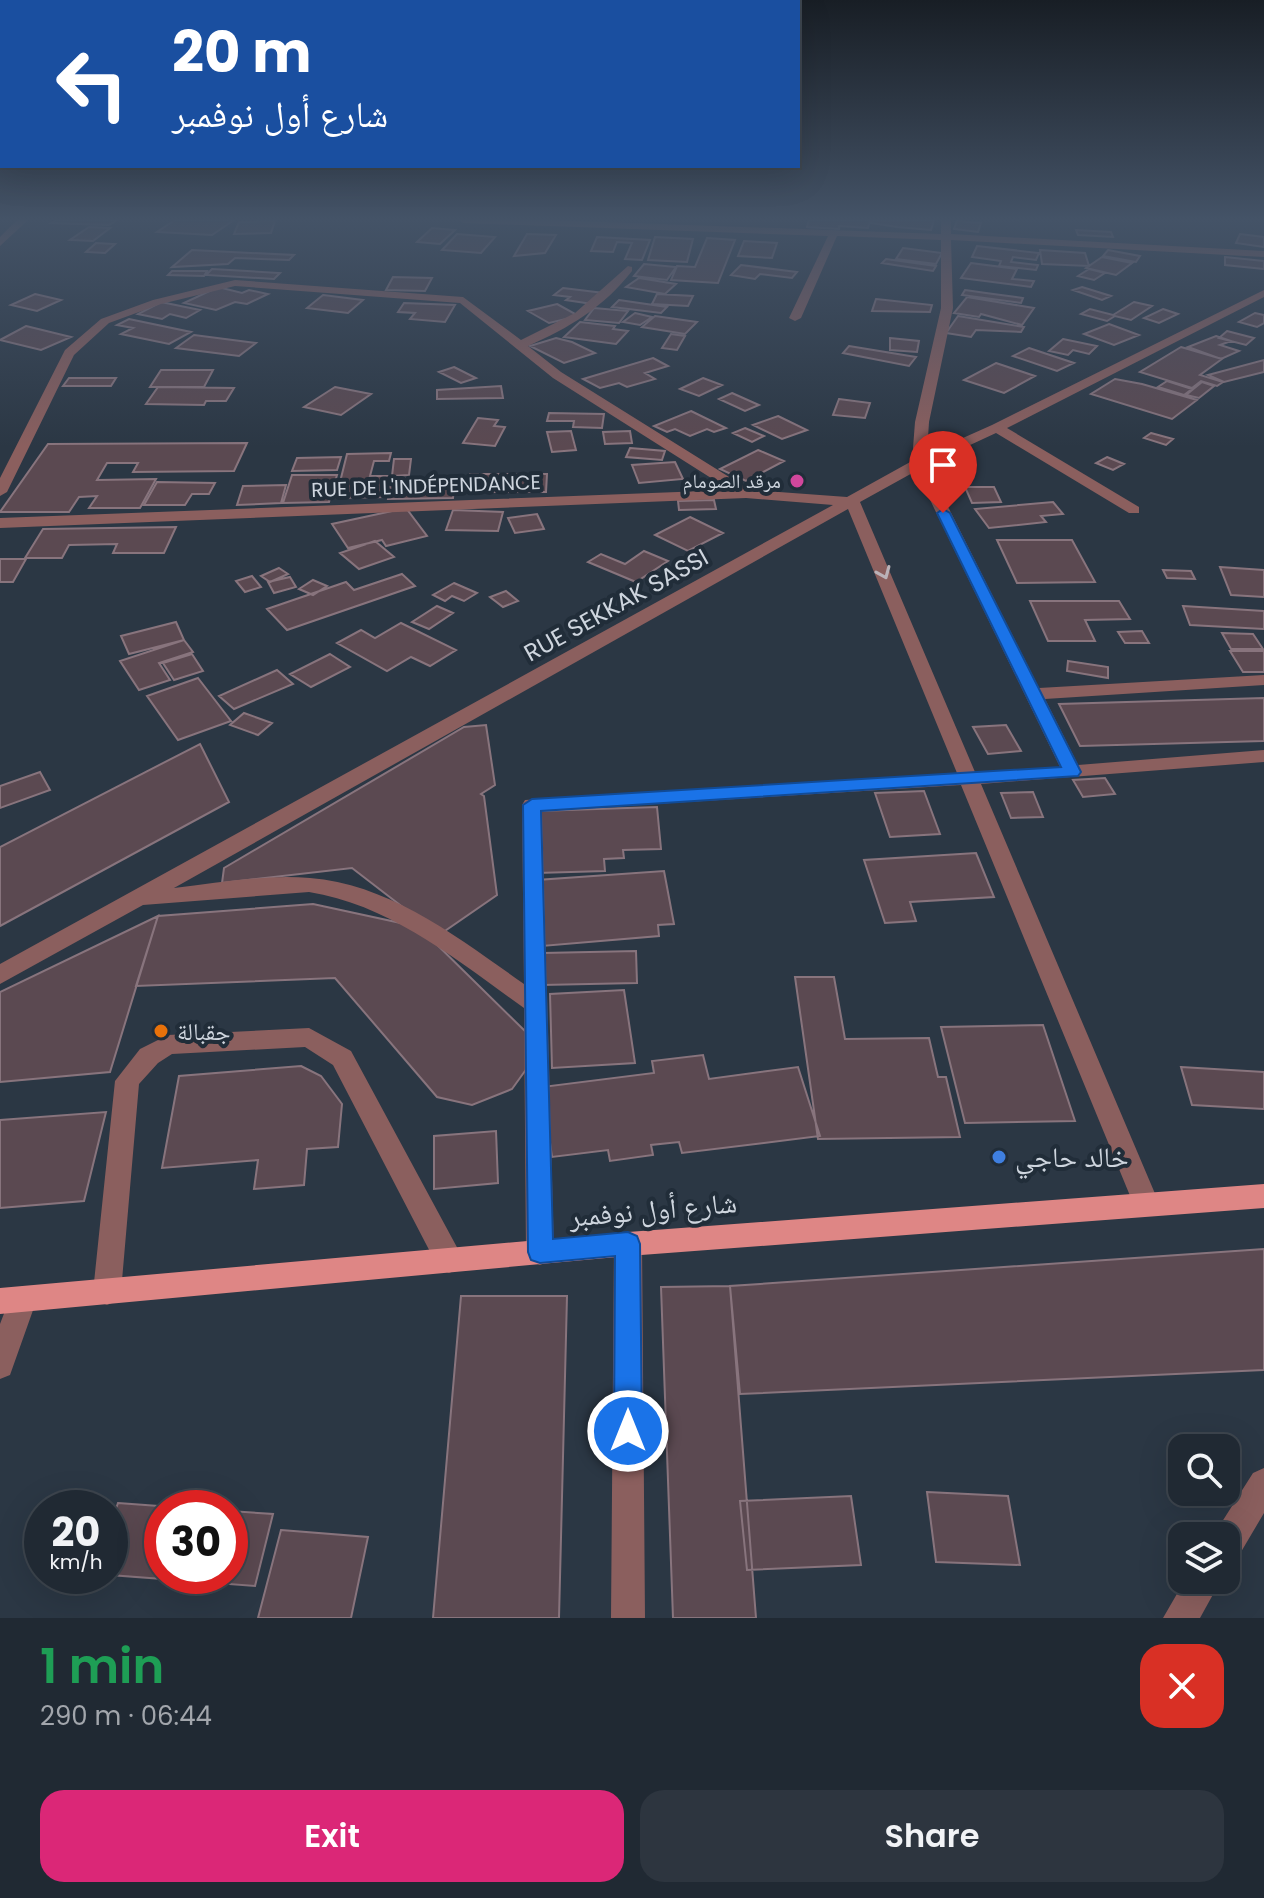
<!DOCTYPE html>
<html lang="en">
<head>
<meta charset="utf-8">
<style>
	:root { --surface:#202933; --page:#2d353f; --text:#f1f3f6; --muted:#a2a6ac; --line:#3d454e; --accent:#db2777 }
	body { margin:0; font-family:Poppins,"Noto Naskh Arabic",sans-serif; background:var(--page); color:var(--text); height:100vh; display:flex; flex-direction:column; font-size:30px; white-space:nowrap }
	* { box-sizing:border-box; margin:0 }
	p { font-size:26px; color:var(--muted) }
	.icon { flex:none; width:44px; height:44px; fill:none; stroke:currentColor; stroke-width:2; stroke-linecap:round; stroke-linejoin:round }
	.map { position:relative; height:1618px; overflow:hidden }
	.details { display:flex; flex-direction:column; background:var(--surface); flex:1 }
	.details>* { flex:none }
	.top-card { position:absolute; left:0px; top:0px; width:800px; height:168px; box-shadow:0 8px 32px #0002,0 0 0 2px var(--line); background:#1a4fa0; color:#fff; overflow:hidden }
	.buttons { position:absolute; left:1168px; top:1434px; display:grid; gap:16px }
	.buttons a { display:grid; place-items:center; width:72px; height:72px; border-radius:16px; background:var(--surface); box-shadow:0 8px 32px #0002,0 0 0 2px var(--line); font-size:40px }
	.speed { position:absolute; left:24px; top:1490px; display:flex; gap:16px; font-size:40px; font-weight:700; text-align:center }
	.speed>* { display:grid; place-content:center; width:104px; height:104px; border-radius:50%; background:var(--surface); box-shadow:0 8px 32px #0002,0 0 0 2px var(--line); line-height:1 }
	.speed small { font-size:20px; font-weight:400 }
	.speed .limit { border:12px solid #d22; background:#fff; color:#111 }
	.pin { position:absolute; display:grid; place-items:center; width:68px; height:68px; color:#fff; margin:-82px -34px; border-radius:50% 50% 50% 0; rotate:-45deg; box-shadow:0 0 8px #0007 }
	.pin .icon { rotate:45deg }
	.me { position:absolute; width:88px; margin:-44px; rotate:0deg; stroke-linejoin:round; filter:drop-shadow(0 0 6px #0008) }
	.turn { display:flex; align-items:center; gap:28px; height:168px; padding:0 40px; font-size:36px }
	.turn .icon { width:104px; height:104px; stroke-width:2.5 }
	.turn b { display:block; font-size:56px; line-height:68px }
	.round { display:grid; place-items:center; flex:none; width:84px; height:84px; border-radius:24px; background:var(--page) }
	.summary { display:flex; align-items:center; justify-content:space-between; height:136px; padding:0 40px }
	h1 { font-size:48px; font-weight:600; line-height:60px; color:#1e9e55 }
	.action { display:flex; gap:16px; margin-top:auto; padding:16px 40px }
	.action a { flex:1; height:92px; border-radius:24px; background:var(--accent); color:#fff; font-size:32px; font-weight:600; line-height:92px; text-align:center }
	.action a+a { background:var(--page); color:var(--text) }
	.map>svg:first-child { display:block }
	.building { fill:#5b4951; stroke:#88747d; stroke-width:2 }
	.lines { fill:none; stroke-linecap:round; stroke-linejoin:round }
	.minor { fill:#8b5f5e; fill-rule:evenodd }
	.major { fill:#de8685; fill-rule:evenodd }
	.oneway { stroke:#bab2b8 }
	.route { fill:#1a73e8; stroke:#114b97; stroke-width:2 }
	.hotel-dot { fill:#d1479c; stroke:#212d39; stroke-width:3 }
	.food-dot { fill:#e8710a; stroke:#212d39; stroke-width:3 }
	.shop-dot { fill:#3f7fe0; stroke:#212d39; stroke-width:3 }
	.labels { text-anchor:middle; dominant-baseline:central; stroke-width:8; stroke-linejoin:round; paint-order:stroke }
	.far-poi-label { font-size:20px; fill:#ced5de; stroke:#212d39; text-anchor:end }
	.far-street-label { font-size:20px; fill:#ced5de; stroke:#212d39 }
	.street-label { font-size:24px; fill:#ced5de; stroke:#212d39 }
	.poi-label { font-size:24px; fill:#ced5de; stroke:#212d39; text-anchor:start }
	.near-poi-label { font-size:28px; fill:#ced5de; stroke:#212d39; text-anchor:start }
	.near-street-label { font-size:28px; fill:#ced5de; stroke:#212d39 }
</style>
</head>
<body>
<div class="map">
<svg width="1264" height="1618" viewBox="0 0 1264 1618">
	<rect width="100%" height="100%" fill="#2b3744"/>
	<path class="building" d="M 56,220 L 117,220 L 109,225 L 51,223 Z
		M 175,220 L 234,220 L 212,235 L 157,232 Z
		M 809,220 L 870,220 L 868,228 L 839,226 L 839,229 L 807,227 Z
		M 872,220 L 884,221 L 934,220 L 931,230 L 897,227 L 871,223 Z
		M 275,221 L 271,233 L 234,234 L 239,222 Z
		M 957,221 L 981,223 L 978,232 L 954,229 Z
		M 89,227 L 110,228 L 93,241 L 70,240 Z
		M 432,228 L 455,230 L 440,244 L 417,242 Z
		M 1076,230 L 1111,232 L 1113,237 L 1078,235 Z
		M 457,234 L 495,237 L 481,253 L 442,250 Z
		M 527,234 L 556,235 L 545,253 L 514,256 Z
		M 1240,234 L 1264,237 L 1264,247 L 1236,243 Z
		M 597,237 L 650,240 L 642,260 L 625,259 L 632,243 L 617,242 L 613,252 L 591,251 Z
		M 655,237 L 693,239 L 687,262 L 648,260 Z
		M 707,238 L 735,240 L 718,283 L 671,280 L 677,266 L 695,267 Z
		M 744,241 L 777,243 L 772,258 L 738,256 Z
		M 96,243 L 115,244 L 105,253 L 86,252 Z
		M 977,246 L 1039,253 L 1036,260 L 1013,257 L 1011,262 L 1038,265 L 1036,270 L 999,266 L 1001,261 L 972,257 Z
		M 903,248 L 942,253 L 936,264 L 896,259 Z
		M 192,250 L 294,255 L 289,260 L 235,258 L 228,264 L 172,267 Z
		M 1040,250 L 1085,253 L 1089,266 L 1042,264 Z
		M 1108,250 L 1140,256 L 1136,262 L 1103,256 Z
		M 1102,257 L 1132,263 L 1116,275 L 1086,268 Z
		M 1225,257 L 1264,261 L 1264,269 L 1225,265 Z
		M 886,259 L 936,266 L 933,271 L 882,263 Z
		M 971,263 L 1017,269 L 1012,279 L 1034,281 L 1031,287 L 961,278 Z
		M 644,264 L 676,267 L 667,280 L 634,276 Z
		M 741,265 L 797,272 L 792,278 L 760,274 L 755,279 L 731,275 Z
		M 212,269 L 280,273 L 274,279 L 206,275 Z
		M 1089,269 L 1105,273 L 1094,280 L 1078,276 Z
		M 172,271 L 207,271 L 204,276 L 168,275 Z
		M 393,277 L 432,278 L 425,291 L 386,290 Z
		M 639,278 L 676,284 L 665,294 L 626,287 Z
		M 218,287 L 242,293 L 249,290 L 268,294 L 247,304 L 235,302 L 216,310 L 184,303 Z
		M 1082,287 L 1111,296 L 1102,300 L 1073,290 Z
		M 563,288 L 604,293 L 592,304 L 566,300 L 570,297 L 554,295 Z
		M 965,290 L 986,293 L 1023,298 L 1021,303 L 962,295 Z
		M 35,294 L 61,300 L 37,311 L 11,305 Z
		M 657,294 L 693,296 L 688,306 L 652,304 Z
		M 323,295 L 363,300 L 348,313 L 307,308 Z
		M 967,297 L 1034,308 L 1022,325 L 981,314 L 979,317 L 954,313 Z
		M 876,299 L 932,305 L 930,312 L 872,311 Z
		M 619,300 L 667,307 L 661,313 L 612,307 Z
		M 161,302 L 200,310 L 186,318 L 170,314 L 162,319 L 138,314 Z
		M 1134,302 L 1152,306 L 1131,320 L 1115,316 L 1107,321 L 1081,314 L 1090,309 L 1113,315 Z
		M 404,303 L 455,305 L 445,322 L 410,319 L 415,313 L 398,312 Z
		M 557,304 L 579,316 L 549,323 L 528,311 Z
		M 594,308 L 628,311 L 619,323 L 585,320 Z
		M 1163,309 L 1178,314 L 1159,323 L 1144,318 Z
		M 635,313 L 652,317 L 640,325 L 623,322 Z
		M 1255,313 L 1264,315 L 1264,323 L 1257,327 L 1239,322 Z
		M 655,316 L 697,322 L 685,334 L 642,327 Z
		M 958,316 L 1024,327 L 1021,332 L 976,330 L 971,337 L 946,333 Z
		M 129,319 L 191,332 L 169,344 L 121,334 L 133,328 L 117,325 Z
		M 580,322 L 615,326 L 613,329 L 628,331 L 616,344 L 564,337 Z
		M 1109,324 L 1139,335 L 1114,345 L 1084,334 Z
		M 26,326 L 71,337 L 41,350 L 0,340 Z
		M 1227,331 L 1254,338 L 1246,345 L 1219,338 Z
		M 671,334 L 685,336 L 677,350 L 662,348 Z
		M 194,335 L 256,343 L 239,356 L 176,348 Z
		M 1216,336 L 1231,341 L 1220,345 L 1239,351 L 1221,359 L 1188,347 Z
		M 556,338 L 572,342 L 595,353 L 564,363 L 530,346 Z
		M 890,338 L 919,341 L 917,352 L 890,350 Z
		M 1063,339 L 1097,346 L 1089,354 L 1073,350 L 1068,355 L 1049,351 Z
		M 849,346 L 916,357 L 909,366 L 843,353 Z
		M 1181,347 L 1222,359 L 1200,375 L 1223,382 L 1217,386 L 1201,381 L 1192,388 L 1140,372 Z
		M 1029,348 L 1074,363 L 1057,371 L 1013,356 Z
		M 653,358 L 668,366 L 645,373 L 655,379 L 627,387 L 619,383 L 600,388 L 583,379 Z
		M 1264,360 L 1264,372 L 1224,382 L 1208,375 Z
		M 996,363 L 1035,376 L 1004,393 L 964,380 Z
		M 454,367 L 476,378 L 461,383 L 439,372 Z
		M 161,370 L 213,370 L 204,387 L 150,387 Z
		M 69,378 L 116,378 L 111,386 L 63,386 Z
		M 703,378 L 722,385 L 699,396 L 680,389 Z
		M 1115,379 L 1142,384 L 1197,400 L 1172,419 L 1091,394 Z
		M 1167,381 L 1192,389 L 1184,395 L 1158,387 Z
		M 1202,382 L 1214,386 L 1199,398 L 1186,395 Z
		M 501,386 L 503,398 L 437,399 L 437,390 Z
		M 158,387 L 234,388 L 226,401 L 206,401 L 204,405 L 146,404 Z
		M 335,387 L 371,394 L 341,415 L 304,407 Z
		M 732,393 L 759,405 L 745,411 L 719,399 Z
		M 839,399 L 870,403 L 865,418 L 833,415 Z
		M 691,411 L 726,428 L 714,432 L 707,429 L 690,436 L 675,429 L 667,432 L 654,426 Z
		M 549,413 L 604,414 L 602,428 L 573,427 L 574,421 L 547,421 Z
		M 778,416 L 807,430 L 782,439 L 753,425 Z
		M 478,418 L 498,420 L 494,426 L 505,427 L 495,446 L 463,443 Z
		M 745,428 L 764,436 L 752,442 L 733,433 Z
		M 571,431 L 576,450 L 552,452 L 547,432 Z
		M 630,431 L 632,443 L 605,444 L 603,432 Z
		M 1151,433 L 1173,439 L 1166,445 L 1144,438 Z
		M 247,443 L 234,471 L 133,472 L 138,463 L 107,463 L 97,480 L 156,479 L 140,508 L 89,508 L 97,496 L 79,497 L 69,512 L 0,512 L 48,444 Z
		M 630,448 L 665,451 L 662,460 L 626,457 Z
		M 758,450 L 784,461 L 746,481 L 720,469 Z
		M 391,453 L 389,461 L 374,461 L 370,476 L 390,476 L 386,497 L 336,498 L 347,454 Z
		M 341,457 L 337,470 L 292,471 L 297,458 Z
		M 1107,457 L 1124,464 L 1113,470 L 1096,463 Z
		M 394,459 L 411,459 L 409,475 L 392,476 Z
		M 675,462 L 683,479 L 639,483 L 632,465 Z
		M 470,474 L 547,474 L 546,492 L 467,492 Z
		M 292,475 L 337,475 L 329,502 L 283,503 Z
		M 455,478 L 453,498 L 388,499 L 391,479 Z
		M 157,482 L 215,483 L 209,494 L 192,494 L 185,505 L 144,505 Z
		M 286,485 L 281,503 L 237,505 L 243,486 Z
		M 965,487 L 994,487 L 1001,502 L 972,503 Z
		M 714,500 L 716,509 L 679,510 L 678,501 Z
		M 1053,502 L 1063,514 L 1041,516 L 1046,522 L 989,528 L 975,509 Z
		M 406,508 L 427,536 L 386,546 L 382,540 L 348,548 L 332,524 Z
		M 453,510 L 503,512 L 498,531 L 446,530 Z
		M 537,514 L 544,529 L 515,533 L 508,518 Z
		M 690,517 L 723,533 L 688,551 L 655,535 Z
		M 176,527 L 164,553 L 113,553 L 117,544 L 69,545 L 62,558 L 25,558 L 43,529 Z
		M 997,540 L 1072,540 L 1095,582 L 1017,583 Z
		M 375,541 L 394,557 L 359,569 L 340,553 Z
		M 644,551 L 668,561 L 636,582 L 588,562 L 601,554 L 625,564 Z
		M 0,559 L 26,559 L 13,582 L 0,582 Z
		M 1220,567 L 1264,570 L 1264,597 L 1231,595 Z
		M 279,568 L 288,574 L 270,582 L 261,576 Z
		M 1163,570 L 1191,571 L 1195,579 L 1167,578 Z
		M 402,574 L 415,586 L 287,630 L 267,609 L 346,582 L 354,590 Z
		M 252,576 L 261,587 L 245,592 L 236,581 Z
		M 290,577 L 296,587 L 274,593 L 268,582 Z
		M 313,580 L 327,586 L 313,595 L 299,589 Z
		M 454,583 L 477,593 L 464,601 L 452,596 L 445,601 L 433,595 Z
		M 506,591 L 518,601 L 503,607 L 490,597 Z
		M 1030,601 L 1119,601 L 1130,619 L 1085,620 L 1095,641 L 1048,641 Z
		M 437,606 L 453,613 L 429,629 L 412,622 Z
		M 1183,606 L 1264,611 L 1264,629 L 1190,625 Z
		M 176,622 L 184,640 L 129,654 L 121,636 Z
		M 401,623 L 456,650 L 430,666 L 411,657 L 387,671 L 337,643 L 361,630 L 375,638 Z
		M 1142,631 L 1149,643 L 1125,643 L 1118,632 Z
		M 1222,633 L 1253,634 L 1263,649 L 1231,649 Z
		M 184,640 L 193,652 L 159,663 L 170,680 L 139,690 L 120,661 Z
		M 1230,651 L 1264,651 L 1264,672 L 1243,672 Z
		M 192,654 L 203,671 L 174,680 L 163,663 Z
		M 330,654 L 350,667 L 311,687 L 290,674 Z
		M 1068,661 L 1108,667 L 1108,678 L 1067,671 Z
		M 277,670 L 293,684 L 234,709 L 219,696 Z
		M 198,678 L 231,721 L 178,740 L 147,696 Z
		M 1264,698 L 1264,741 L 1080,746 L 1059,704 Z
		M 244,713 L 272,723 L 258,735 L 230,725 Z
		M 486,725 L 495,785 L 481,794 L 484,796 L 497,895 L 439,935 L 352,868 L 222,883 L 224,868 L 464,727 Z
		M 1006,725 L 1021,751 L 988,754 L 973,727 Z
		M 200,744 L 229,802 L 0,926 L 0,847 Z
		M 40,772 L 50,790 L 0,808 L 0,786 Z
		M 1105,778 L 1115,794 L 1083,797 L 1073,780 Z
		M 924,791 L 940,834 L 890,837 L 875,793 Z
		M 1033,792 L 1043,817 L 1011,818 L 1001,793 Z
		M 657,807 L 661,849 L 623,850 L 624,858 L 604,859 L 605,871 L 537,873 L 537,811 Z
		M 976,853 L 994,897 L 910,902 L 916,921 L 885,923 L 864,860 Z
		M 664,871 L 674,924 L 658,925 L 659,936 L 542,946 L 537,880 Z
		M 313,904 L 419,927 L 529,1035 L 530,1064 L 512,1089 L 472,1105 L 437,1097 L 335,978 L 136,986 L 158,916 Z
		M 158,916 L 110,1072 L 0,1082 L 0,992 Z
		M 636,951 L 637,983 L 542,985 L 543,953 Z
		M 795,977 L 834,977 L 845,1039 L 929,1038 L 938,1077 L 946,1077 L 960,1137 L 818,1139 Z
		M 624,990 L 635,1063 L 552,1068 L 550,994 Z
		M 1043,1025 L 1075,1121 L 965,1123 L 941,1027 Z
		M 703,1055 L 709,1079 L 798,1067 L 820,1136 L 682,1153 L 679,1142 L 651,1145 L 653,1155 L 610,1161 L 608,1150 L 552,1157 L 542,1087 L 654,1073 L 652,1061 Z
		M 301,1066 L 321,1076 L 342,1104 L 338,1147 L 307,1149 L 304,1185 L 254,1189 L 258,1160 L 162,1168 L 179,1076 Z
		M 1181,1067 L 1264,1072 L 1264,1109 L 1192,1105 Z
		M 106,1112 L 84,1201 L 0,1208 L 0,1120 Z
		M 496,1131 L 498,1183 L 434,1189 L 434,1136 Z
		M 1264,1249 L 1264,1370 L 740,1394 L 730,1286 Z
		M 730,1286 L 756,1618 L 673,1618 L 661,1287 Z
		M 461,1296 L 567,1296 L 559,1618 L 433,1618 Z
		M 927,1492 L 1008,1496 L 1020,1565 L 936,1562 Z
		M 851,1496 L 861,1565 L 747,1570 L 740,1501 Z
		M 118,1503 L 186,1508 L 162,1508 L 162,1576 L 230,1576 L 230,1511 L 273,1514 L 255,1586 L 110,1575 L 110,1526 Z
		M 281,1530 L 368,1537 L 351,1618 L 258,1618 Z"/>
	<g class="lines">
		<path class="minor" d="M 17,220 L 28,220 L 0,246 L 0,237 Z
			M 458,220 L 548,220 L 941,234 L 941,220 L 951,220 L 951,234 L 1264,251 L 1264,257 L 951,240 L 953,308 L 929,422 L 927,454 L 992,425 L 1264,290 L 1264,297 L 1007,428 L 1139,507 L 1139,513 L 1129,513 L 996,433 L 927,465 L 1039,688 L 1264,675 L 1264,685 L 1045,699 L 1078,765 L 1264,750 L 1264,762 L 981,784 L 1159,1203 L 1155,1211 L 1146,1215 L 1137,1211 L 1133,1203 L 961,785 L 542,811 L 554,1252 L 550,1261 L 540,1265 L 530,1261 L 526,1252 L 524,1008 C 458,961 391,905 309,892 L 143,905 L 0,984 L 0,964 L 833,505 L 746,498 L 0,528 L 0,518 L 730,490 L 553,378 L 460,303 L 235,286 L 161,304 L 109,323 L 74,355 L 7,492 L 0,496 L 0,478 L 65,350 L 101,319 L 153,300 L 235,280 L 463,297 L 521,340 L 575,313 L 628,266 L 632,267 L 632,271 C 604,307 569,328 528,346 L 561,372 L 750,490 L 847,497 L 912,461 L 915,422 L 941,308 L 941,240 L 837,236 L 801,318 L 795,321 L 789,318 L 828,236 L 463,223 ZM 916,471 L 1060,767 L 975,772 L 860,502 ZM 848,509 L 957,773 L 525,800 L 522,805 L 524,984 C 460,939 390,884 310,878 C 265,874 218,883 174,888 Z
			M 309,1028 L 351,1051 L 459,1251 L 463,1260 L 459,1269 L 449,1273 L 439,1269 L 333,1065 L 305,1047 L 172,1054 L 158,1063 L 139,1084 L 121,1292 L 117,1301 L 107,1305 L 97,1301 L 93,1292 L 115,1081 L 140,1049 L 168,1035 Z
			M 628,1232 L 638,1235 L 642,1244 L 645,1618 L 611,1618 L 614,1244 L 618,1235 Z
			M 23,1286 L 33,1290 L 37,1299 L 10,1375 L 0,1379 L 0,1324 L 13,1290 Z
			M 1264,1468 L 1264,1513 L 1238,1557 L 1226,1561 L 1226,1536 L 1213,1536 L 1253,1473 Z
			M 1185,1580 L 1221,1580 L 1200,1618 L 1163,1618 Z"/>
		<path class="major" d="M 1264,1184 L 1264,1208 L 628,1256 L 0,1314 L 0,1288 L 628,1232 Z"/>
	</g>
	<defs><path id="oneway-chevron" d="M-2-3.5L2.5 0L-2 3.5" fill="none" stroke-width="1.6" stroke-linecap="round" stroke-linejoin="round" transform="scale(2)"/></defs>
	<use class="oneway" href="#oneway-chevron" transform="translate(884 573) rotate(67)"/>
	<linearGradient id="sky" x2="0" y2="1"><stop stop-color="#181e25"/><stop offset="0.49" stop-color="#445367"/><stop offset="1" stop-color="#445367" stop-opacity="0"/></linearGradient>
	<rect width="1264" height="447" fill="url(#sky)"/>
	<path class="route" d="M 943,509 L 950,513 L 1081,772 L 1078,776 L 541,811 L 553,1239 L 628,1232 L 637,1236 L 640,1244 L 642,1431 L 638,1441 L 628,1445 L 618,1441 L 614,1431 L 615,1256 L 540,1263 L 531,1260 L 528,1252 L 523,805 L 532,799 L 1061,767 L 937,513 Z"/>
	<circle class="hotel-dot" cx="797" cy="481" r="8"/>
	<circle class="food-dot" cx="161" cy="1031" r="8"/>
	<circle class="shop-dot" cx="999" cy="1157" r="8"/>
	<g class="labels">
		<g class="far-poi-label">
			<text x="781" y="481">مرقد الصومام</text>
		</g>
		<g class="far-street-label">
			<text transform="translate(426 486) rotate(-2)">RUE DE L'INDÉPENDANCE</text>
		</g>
		<g class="street-label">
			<text transform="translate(616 605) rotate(-29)">RUE SEKKAK SASSI</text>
		</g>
		<g class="poi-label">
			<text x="177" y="1031">جقبالة</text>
		</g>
		<g class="near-poi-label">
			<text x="1015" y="1157">خالد حاجي</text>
		</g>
		<g class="near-street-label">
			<text transform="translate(653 1210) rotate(-5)">شارع أول نوفمبر</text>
		</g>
	</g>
</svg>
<div class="buttons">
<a><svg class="icon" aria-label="search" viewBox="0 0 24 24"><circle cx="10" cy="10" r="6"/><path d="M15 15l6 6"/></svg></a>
<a><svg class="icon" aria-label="layers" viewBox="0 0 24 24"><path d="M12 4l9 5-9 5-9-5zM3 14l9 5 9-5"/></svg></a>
</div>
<div class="speed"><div>20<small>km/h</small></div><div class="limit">30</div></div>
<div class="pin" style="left:943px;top:513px;background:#d93025"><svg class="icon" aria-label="arrive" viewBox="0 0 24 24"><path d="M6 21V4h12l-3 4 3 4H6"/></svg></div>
<svg class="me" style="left:628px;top:1431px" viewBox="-20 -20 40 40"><circle r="17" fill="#1a73e8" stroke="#fff" stroke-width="3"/><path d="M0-11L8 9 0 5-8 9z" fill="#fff"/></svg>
<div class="top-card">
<div class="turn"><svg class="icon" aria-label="left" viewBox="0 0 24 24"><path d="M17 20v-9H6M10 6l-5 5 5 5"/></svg><div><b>20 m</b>شارع أول نوفمبر</div></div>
</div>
</div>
<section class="details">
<div class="summary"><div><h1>1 min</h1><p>290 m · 06:44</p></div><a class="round" style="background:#d93025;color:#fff"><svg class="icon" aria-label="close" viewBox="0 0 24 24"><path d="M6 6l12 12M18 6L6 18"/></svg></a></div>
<div class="action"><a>Exit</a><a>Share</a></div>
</section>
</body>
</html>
